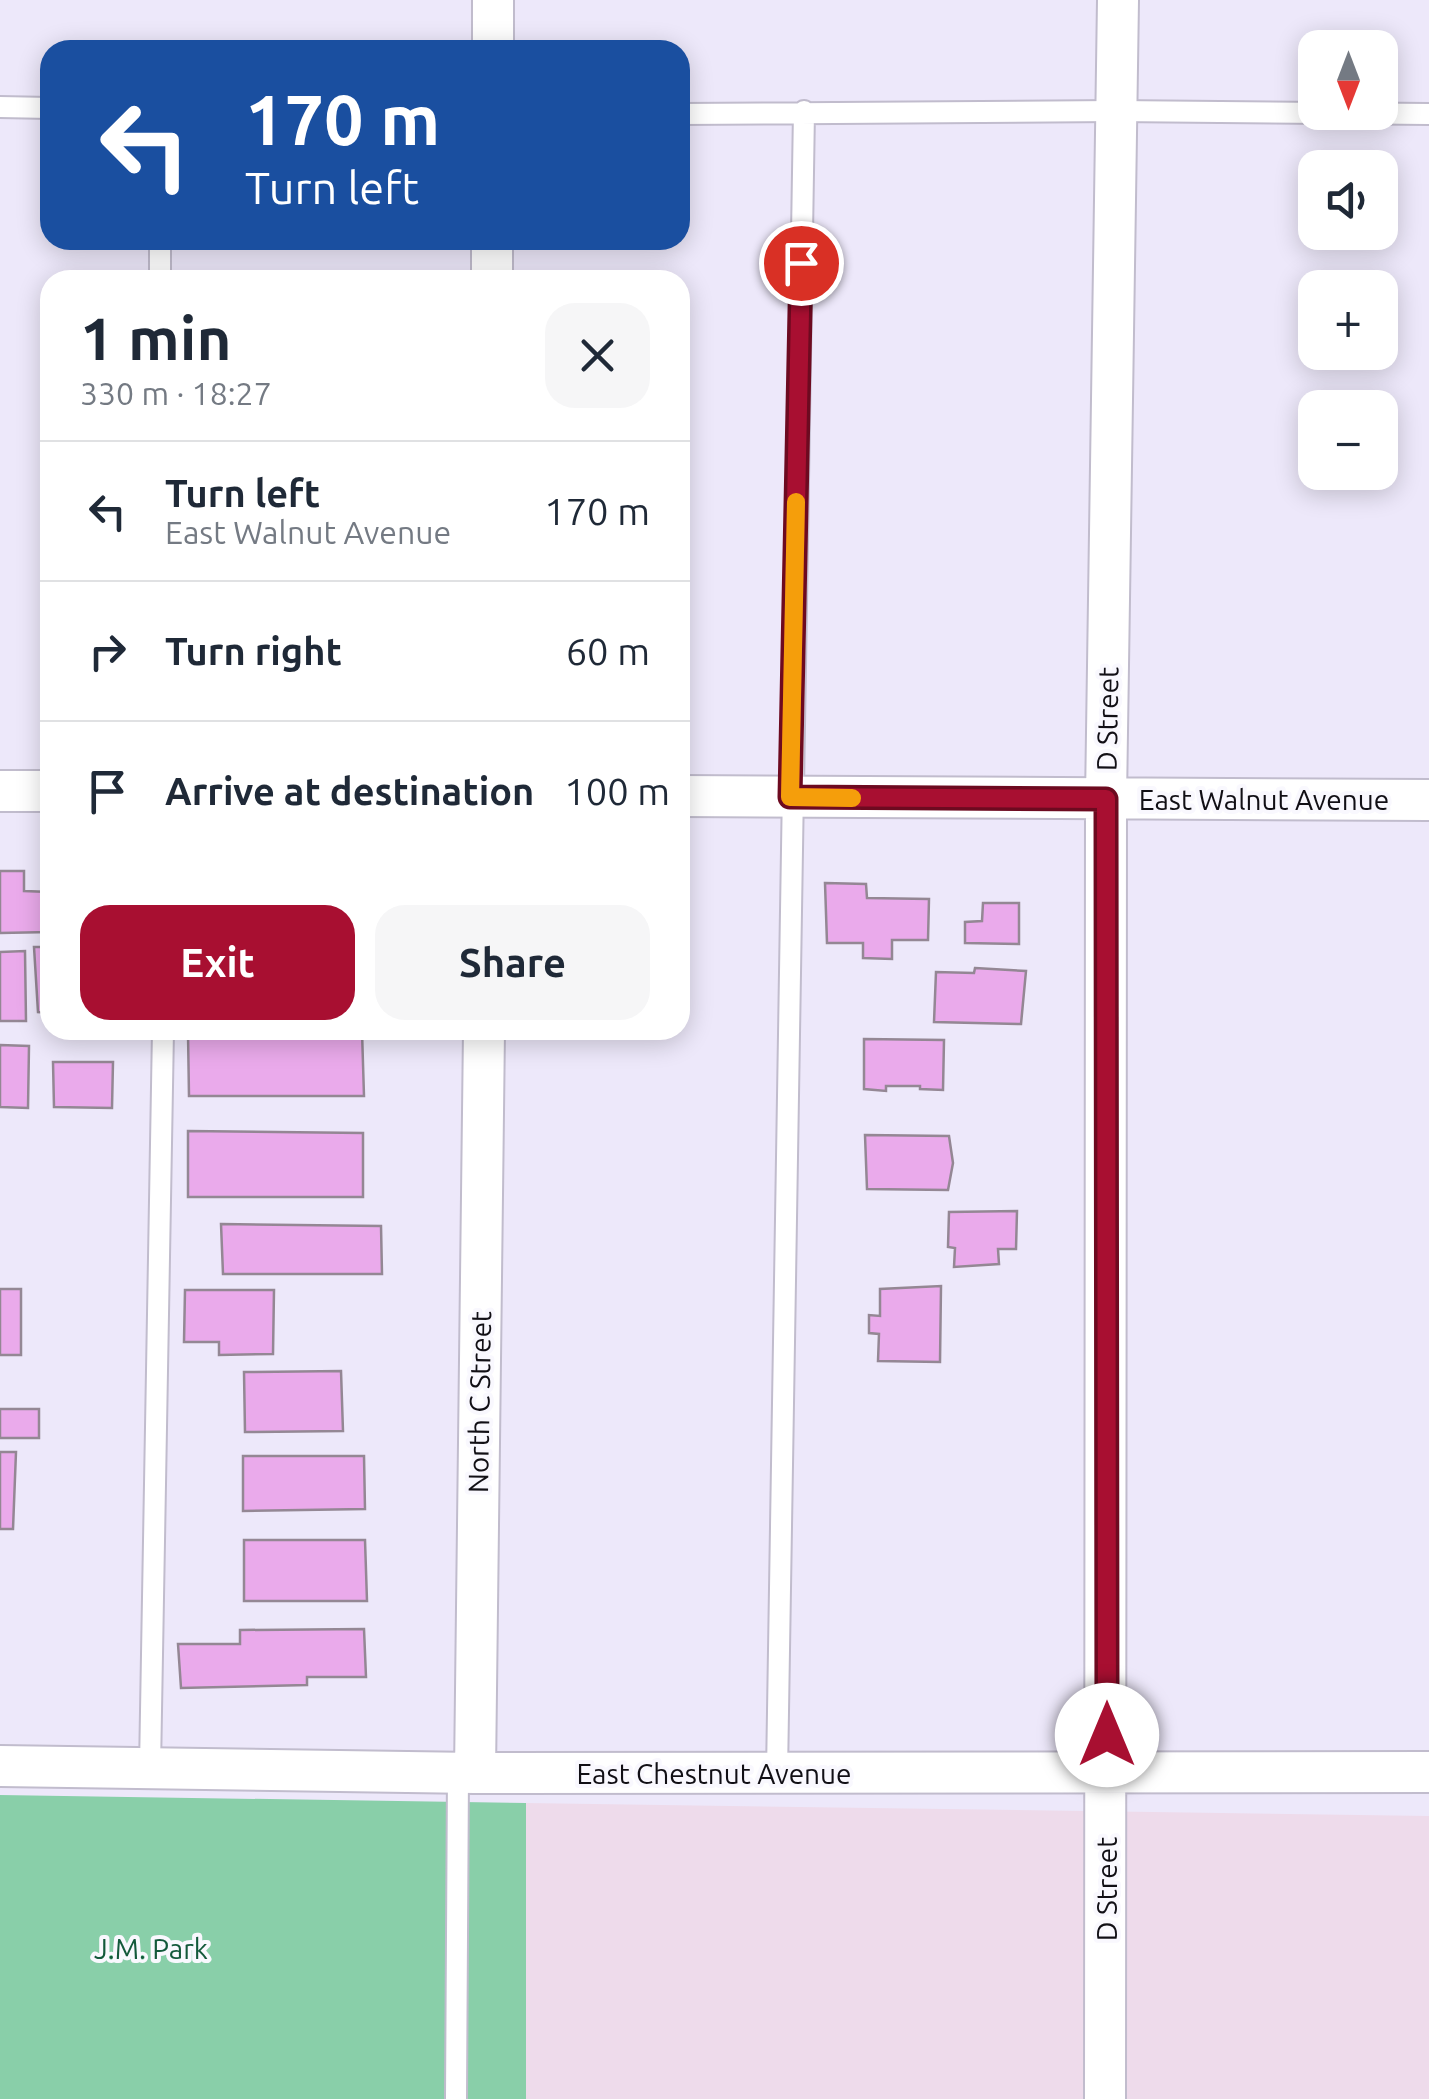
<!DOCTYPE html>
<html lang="en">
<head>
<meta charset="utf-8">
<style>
	:root { --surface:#fff; --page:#f6f6f7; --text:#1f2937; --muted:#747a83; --line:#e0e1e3; --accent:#a80f31 }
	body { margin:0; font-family:Ubuntu,sans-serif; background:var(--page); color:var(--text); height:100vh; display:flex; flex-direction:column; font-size:38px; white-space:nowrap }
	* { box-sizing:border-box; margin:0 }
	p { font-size:32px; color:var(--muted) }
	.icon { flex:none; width:55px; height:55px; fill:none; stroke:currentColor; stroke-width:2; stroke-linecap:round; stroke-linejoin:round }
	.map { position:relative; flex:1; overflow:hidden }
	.sheet { position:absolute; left:40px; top:270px; width:650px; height:770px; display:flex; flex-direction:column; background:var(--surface); border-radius:30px; box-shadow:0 5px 25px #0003 }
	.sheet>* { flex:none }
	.guide { position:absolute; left:40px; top:40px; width:650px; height:210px; border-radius:30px; box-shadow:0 5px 25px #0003; background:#1a4fa0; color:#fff; overflow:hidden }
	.needle { width:65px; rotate:180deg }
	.fabs { position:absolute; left:1298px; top:30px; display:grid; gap:20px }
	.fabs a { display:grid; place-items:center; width:100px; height:100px; border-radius:20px; background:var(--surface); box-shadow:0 5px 25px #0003; font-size:50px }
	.pin { position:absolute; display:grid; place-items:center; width:85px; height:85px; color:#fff; margin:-42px; border:5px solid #fff; border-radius:50%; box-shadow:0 2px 10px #0007 }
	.me { position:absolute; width:110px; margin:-55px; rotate:0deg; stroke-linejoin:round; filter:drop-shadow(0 0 8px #0008) }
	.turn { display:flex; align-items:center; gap:35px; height:210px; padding:0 40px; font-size:45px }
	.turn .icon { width:130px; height:130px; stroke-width:2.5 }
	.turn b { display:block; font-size:70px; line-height:85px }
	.round { display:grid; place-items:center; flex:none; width:105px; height:105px; border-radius:30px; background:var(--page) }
	.head { display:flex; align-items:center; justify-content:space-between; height:170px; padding:0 40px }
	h1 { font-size:60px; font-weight:700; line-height:75px }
	.cta { display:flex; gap:20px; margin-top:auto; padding:20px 40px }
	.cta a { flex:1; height:115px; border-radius:30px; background:var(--accent); color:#fff; font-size:40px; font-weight:700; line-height:115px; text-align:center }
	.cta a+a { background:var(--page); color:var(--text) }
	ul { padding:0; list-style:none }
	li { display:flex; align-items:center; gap:30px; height:140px; padding:0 40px; border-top:2px solid var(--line) }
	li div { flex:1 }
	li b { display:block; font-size:38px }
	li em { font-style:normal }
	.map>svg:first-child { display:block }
	.industrial { fill:#eedbeb }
	.green { fill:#89cfa9 }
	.building { fill:#eaaaeb; stroke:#948794; stroke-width:2.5 }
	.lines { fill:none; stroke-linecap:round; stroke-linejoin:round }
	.service-casing { stroke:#c1bccd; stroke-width:24 }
	.minor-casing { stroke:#c1bccd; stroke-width:44 }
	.service { stroke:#fff; stroke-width:20 }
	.minor { stroke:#fff; stroke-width:40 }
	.route-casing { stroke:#6d0a20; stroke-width:25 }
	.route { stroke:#a80f31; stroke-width:18 }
	.slow { stroke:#f59e0b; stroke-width:18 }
	.labels { text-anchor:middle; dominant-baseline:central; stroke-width:8; stroke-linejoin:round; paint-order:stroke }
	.street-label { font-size:28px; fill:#110f15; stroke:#f9f8fe }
	.park-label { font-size:28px; fill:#13593b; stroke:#f9f8fe }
</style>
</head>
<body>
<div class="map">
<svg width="1429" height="2099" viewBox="0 0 1429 2099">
	<rect width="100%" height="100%" fill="#ede8fa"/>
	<path class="industrial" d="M 526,1803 L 1429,1816 L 1429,2099 L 526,2099 Z"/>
	<path class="green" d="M 0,1795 L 526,1803 L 526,2099 L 0,2099 Z"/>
	<path class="building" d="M 0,871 L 24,871 L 24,891 L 50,892 L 50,932 L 0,933 Z
		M 825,883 L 866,884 L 867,898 L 929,899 L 928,940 L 892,940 L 892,959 L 863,958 L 863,943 L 827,943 Z
		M 983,903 L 1019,903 L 1019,944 L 965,943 L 965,922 L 982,921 Z
		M 34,947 L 50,947 L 50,1013 L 38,1012 Z
		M 25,951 L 26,1021 L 0,1021 L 0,952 Z
		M 975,968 L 1026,971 L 1021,1024 L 934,1022 L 936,972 L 974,973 Z
		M 362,1031 L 364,1096 L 189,1096 L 188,1033 Z
		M 864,1039 L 944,1040 L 943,1090 L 920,1089 L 920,1086 L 886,1086 L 886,1091 L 864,1089 Z
		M 0,1045 L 29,1046 L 28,1108 L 0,1107 Z
		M 53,1062 L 113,1062 L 112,1108 L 54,1107 Z
		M 188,1131 L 363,1133 L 363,1197 L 188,1197 Z
		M 865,1135 L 949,1136 L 953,1163 L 948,1190 L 867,1189 Z
		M 1017,1211 L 1016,1249 L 998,1249 L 999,1264 L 954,1267 L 955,1248 L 948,1247 L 949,1212 Z
		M 221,1224 L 381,1226 L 382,1274 L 223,1274 Z
		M 941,1286 L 940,1362 L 878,1361 L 879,1334 L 869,1333 L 869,1315 L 880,1316 L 880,1289 Z
		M 0,1289 L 21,1289 L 21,1355 L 0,1355 Z
		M 185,1290 L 274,1290 L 273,1354 L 219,1355 L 219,1342 L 184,1342 Z
		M 341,1371 L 343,1431 L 245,1432 L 244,1372 Z
		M 0,1409 L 39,1409 L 39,1438 L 0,1438 Z
		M 0,1452 L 16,1452 L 13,1529 L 0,1529 Z
		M 243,1456 L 364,1456 L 365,1509 L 243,1511 Z
		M 244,1540 L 365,1540 L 367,1601 L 244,1601 Z
		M 364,1629 L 366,1677 L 307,1677 L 307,1685 L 181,1688 L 178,1644 L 240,1644 L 240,1630 Z"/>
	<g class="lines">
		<defs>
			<path id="service" d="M 0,107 L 50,108
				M 680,114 L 1116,111 L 1429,114
				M 160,240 L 160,280
				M 150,1768 L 163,1030
				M 777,1773 L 804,111
				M 456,2099 L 458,1773"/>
			<path id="minor" d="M 493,0 L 493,50
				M 492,280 L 492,240
				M 0,791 L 50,791
				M 680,796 L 1429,800
				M 0,1766 L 475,1773 L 1429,1772
				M 475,1773 L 484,1030
				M 1105,2099 L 1106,799 L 1118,0"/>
		</defs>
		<use href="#service" class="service-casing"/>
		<use href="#minor" class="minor-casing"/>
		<use href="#service" class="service"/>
		<use href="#minor" class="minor"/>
	</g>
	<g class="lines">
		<defs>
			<path id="route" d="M 801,263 L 790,797 L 1106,799 L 1107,1735"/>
		</defs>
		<use href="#route" class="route-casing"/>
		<use href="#route" class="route"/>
		<path class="slow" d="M 796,502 L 790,797 L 852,798"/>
	</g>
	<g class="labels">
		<g class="street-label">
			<text transform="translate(1107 719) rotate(-89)">D Street</text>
			<text x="1264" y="799">East Walnut Avenue</text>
			<text transform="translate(479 1402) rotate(-89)">North C Street</text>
			<text x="714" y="1773">East Chestnut Avenue</text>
			<text transform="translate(1106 1889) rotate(-90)">D Street</text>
		</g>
		<g class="park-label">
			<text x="151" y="1948">J.M. Park</text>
		</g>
	</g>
</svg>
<div class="fabs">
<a><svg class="needle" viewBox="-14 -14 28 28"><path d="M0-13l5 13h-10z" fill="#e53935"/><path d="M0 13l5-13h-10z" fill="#747a83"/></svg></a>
<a><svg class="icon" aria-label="sound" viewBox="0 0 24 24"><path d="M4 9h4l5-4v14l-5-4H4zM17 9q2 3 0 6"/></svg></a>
<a>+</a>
<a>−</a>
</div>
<div class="pin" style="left:801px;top:263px;background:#d93025"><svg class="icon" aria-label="arrive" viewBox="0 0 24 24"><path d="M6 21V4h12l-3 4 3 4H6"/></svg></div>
<svg class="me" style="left:1107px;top:1735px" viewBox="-20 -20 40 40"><circle r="19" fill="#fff"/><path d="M0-13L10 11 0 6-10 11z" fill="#a80f31"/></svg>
<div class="guide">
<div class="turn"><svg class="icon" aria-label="left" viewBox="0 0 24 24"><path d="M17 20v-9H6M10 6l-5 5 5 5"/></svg><div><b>170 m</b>Turn left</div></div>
</div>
<section class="sheet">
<div class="head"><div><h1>1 min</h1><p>330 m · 18:27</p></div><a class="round"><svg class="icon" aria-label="close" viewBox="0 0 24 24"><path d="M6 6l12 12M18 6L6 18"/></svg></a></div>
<ul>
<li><svg class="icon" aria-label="left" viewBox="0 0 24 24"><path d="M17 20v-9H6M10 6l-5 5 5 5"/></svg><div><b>Turn left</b><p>East Walnut Avenue</p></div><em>170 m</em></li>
<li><svg class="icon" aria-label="right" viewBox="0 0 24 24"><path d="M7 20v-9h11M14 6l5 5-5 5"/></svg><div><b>Turn right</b></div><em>60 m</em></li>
<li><svg class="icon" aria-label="arrive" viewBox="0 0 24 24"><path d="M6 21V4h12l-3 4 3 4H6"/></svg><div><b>Arrive at destination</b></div><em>100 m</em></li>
</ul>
<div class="cta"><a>Exit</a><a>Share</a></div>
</section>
</div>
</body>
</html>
